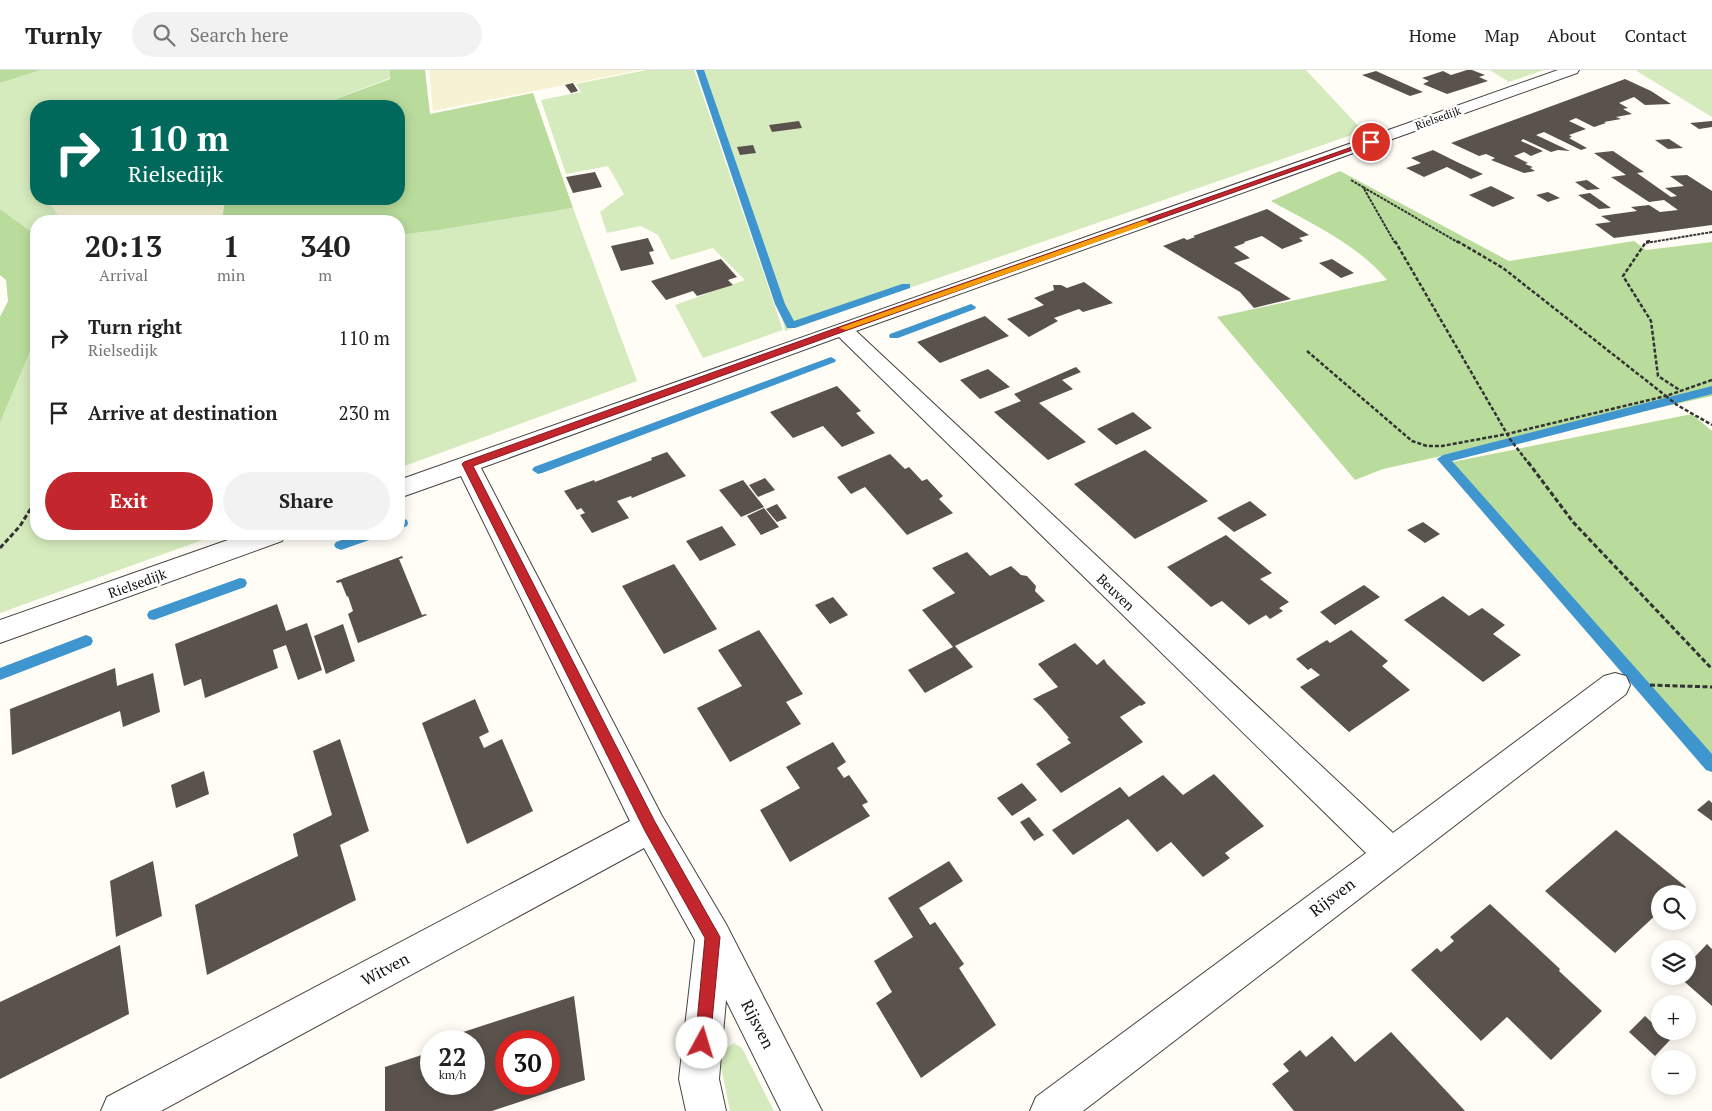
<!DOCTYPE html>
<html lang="en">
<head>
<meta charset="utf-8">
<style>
	:root { --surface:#fff; --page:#f2f2f2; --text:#222; --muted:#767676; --line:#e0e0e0; --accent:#c4262e }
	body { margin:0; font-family:"PT Serif",serif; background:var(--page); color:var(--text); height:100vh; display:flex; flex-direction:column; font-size:19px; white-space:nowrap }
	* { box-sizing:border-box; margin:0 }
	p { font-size:16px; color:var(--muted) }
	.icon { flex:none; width:28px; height:28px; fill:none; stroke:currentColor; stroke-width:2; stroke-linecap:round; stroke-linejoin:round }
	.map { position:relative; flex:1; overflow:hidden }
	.side { position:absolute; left:30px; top:145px; width:375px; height:325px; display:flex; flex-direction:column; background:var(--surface); border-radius:20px; box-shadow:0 2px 12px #0003 }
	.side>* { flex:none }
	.hud { position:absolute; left:30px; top:30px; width:375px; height:105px; border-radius:20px; box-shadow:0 2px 12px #0003; background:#00695c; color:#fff; overflow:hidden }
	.fabs { position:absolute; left:1651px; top:815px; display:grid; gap:10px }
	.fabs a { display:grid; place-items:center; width:45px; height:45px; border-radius:50%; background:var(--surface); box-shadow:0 2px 12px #0003; font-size:25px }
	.speed { position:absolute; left:420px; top:960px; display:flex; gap:10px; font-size:25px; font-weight:700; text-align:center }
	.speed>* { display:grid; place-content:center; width:65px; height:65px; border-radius:50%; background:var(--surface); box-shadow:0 2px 12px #0003; line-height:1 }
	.speed small { font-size:12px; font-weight:400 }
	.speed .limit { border:8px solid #d22; background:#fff; color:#111 }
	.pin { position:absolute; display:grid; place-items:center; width:42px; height:42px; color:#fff; margin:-21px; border:2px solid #fff; border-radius:50%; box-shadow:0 1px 5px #0007 }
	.me { position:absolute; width:55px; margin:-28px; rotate:6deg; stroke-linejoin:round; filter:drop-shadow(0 0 4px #0008) }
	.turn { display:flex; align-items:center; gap:18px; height:105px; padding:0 15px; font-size:22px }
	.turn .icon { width:65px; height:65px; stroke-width:2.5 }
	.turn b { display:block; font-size:35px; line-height:42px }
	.eta { display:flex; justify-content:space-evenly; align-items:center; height:85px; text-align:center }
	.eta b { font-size:30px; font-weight:800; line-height:35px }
	.primary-button { display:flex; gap:10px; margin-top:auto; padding:10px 15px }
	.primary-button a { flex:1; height:58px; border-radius:30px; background:var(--accent); color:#fff; font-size:20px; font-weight:800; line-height:58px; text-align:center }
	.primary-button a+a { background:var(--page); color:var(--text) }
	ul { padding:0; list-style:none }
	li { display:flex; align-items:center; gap:15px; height:75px; padding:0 15px }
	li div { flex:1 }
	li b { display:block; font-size:19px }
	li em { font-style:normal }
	header { display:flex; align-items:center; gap:30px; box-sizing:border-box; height:70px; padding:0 25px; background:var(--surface); border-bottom:1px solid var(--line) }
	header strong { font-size:24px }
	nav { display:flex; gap:28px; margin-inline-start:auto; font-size:18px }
	.search { width:350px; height:45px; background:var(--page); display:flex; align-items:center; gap:12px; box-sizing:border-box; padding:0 18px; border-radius:28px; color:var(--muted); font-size:19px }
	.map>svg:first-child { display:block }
	.farmland { fill:#f6f3d4 }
	.green { fill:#d5ebbd }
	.forest { fill:#b9dc9c }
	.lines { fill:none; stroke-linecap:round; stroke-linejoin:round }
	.stream { fill:#3f96cf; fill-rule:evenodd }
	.building { fill:#5a524d; fill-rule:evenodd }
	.street-casing { stroke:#444; stroke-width:2 }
	.path-far2 { stroke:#333; stroke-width:2; stroke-dasharray:3 1; stroke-linecap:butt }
	.path-far1 { stroke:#333; stroke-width:2.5; stroke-dasharray:4 2; stroke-linecap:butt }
	.path { stroke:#333; stroke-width:3; stroke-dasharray:5 2.5; stroke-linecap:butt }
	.street { fill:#fff; fill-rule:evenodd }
	.route { fill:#c4262e; stroke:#7f191e }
	.slow { fill:#f59e0b }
	.labels { text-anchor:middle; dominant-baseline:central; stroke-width:5; stroke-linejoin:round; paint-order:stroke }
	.far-street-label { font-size:11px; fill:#111; stroke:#fff }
	.street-label { font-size:14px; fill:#111; stroke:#fff }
	.near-street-label { font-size:16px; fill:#111; stroke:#fff }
</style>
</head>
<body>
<header>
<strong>Turnly</strong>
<div class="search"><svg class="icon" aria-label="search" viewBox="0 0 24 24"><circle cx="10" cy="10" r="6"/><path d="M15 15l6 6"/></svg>Search here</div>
<nav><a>Home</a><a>Map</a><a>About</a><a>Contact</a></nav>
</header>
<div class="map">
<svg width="1712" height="1041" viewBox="0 0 1712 1041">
	<rect width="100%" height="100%" fill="#fffdf5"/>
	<path class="farmland" d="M 429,0 L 641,0 L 433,41 Z
		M 60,129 L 225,129 L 222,151 L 63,151 L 49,133 Z"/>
	<path class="green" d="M 41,0 L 390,0 L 390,8 L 317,36 L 36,36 L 36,129 L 60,129 L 49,133 L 63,151 L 36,151 L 36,165 L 0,139 L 0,13 Z
		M 647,0 L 694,0 L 783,260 L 703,288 L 675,235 L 745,210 L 713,178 L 671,190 L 658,165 L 641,156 L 607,163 L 600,142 L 624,124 L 608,96 L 566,104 L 541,30 L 581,22 L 576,14 Z
		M 700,0 L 1306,0 L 1363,61 L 785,261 L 778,230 Z
		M 1490,0 L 1544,0 L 1509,12 Z
		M 1635,0 L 1712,0 L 1712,47 Z
		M 573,138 L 637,311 L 399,398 L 399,165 L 439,160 Z
		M 36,267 L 36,464 L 219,464 L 0,543 L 0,353 Z
		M 734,973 L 742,978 L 774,1041 L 730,1041 L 720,992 L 724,979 Z"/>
	<path class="forest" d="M 0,0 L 41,0 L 0,13 Z
		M 390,0 L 425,0 L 430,44 L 533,23 L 573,138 L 439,160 L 399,165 L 399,151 L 222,151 L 225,129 L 399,129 L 399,36 L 317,36 L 390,9 Z
		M 1340,101 L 1509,191 L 1634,171 L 1646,180 L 1712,172 L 1712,326 L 1383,399 L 1355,410 L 1217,247 L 1387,210 C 1357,174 1312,154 1271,131 Z
		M 0,139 L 36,165 L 36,267 L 0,353 L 0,247 L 8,231 L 6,210 L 0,205 Z
		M 1692,344 L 1712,361 L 1712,692 L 1447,393 Z"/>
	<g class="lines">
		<path class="stream" d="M 696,0 L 704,0 L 785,234 L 794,251 L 902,214 L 910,214 L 910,218 L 795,258 L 787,258 L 775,234 Z
			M 971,234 L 976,237 L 975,239 L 898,268 L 890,268 L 889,266 L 890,264 Z
			M 831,287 L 836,290 L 835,292 L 542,403 L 538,404 L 532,400 L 534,397 Z
			M 1712,316 L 1712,324 L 1452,391 L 1712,684 L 1712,702 L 1706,700 L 1437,389 L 1443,385 Z
			M 402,448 L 407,450 L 408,453 L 407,456 L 399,459 L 399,449 Z
			M 359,464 L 380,464 L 378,467 L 341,480 L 336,478 L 334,475 L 336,472 Z
			M 240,508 L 245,509 L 247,513 L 245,517 L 154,550 L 149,549 L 147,545 L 149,541 Z
			M 86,565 L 91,567 L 93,571 L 91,575 L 0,610 L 0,598 Z"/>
	</g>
	<path class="building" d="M 1467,0 L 1472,0 L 1485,5 L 1479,7 L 1488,11 L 1447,24 L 1423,14 L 1429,11 L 1422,8 L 1443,1 L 1451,5 Z
		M 1376,1 L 1423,22 L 1410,26 L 1362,5 Z
		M 1625,9 L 1651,21 L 1671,34 L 1645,35 L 1634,27 L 1619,33 L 1628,38 L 1623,39 L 1632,44 L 1616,47 L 1621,49 L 1604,52 L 1606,53 L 1594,57 L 1576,48 L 1569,51 L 1586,59 L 1569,65 L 1572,67 L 1569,68 L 1587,78 L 1581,80 L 1544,62 L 1536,65 L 1570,81 L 1558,80 L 1551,82 L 1523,69 L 1521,71 L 1543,81 L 1531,86 L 1524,82 L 1514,86 L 1528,93 L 1525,94 L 1533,97 L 1530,98 L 1535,101 L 1524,103 L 1491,90 L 1495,88 L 1486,84 L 1479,86 L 1451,73 Z
		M 573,13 L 578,21 L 571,23 L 565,15 Z
		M 799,51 L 802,58 L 772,62 L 769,55 Z
		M 1712,51 L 1712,57 L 1699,59 L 1690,53 Z
		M 1669,69 L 1683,78 L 1668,79 L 1655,70 Z
		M 753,75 L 756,83 L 740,85 L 737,77 Z
		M 1433,80 L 1457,92 L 1483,104 L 1471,109 L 1447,97 L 1424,107 L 1406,98 L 1421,93 L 1411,88 Z
		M 1613,81 L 1644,102 L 1637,103 L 1671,127 L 1677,126 L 1665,118 L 1684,116 L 1670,106 L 1687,105 L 1712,121 L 1712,155 L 1614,168 L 1595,154 L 1611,152 L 1601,146 L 1637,141 L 1631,137 L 1649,135 L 1660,142 L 1678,140 L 1664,130 L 1649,132 L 1611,107 L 1626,105 L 1594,83 Z
		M 595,102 L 602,117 L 573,123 L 566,107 Z
		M 1587,110 L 1600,119 L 1587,120 L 1575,112 Z
		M 1491,116 L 1515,128 L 1493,137 L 1469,125 Z
		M 1548,122 L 1560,128 L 1548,132 L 1536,125 Z
		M 1590,123 L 1611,138 L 1599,139 L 1578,125 Z
		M 1267,139 L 1309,165 L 1299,168 L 1303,171 L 1282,179 L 1262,166 L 1244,172 L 1245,173 L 1234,177 L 1250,188 L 1234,193 L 1291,229 L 1254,238 L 1240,222 L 1163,176 L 1184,168 L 1187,170 L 1195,167 L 1193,166 Z
		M 648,168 L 654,181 L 649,182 L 654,194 L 621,201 L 611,176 Z
		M 721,189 L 737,207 L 728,210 L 733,215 L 697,226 L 693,221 L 666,230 L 651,211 Z
		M 1332,189 L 1354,203 L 1341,208 L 1319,193 Z
		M 1084,212 L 1113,233 L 1083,242 L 1079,239 L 1054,248 L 1058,251 L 1029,267 L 1007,249 L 1044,235 L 1034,228 L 1054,220 L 1053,215 L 1061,215 L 1067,218 Z
		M 985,246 L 1009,266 L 940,293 L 917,272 Z
		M 1076,297 L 1081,302 L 1062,310 L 1073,319 L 1039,333 L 1086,372 L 1048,390 L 994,342 L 1021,331 L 1014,324 Z
		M 988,299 L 1010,317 L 980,329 L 960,310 Z
		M 837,316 L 861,341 L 856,343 L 875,363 L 842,377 L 823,356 L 793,368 L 770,342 Z
		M 1133,342 L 1152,358 L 1116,375 L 1097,359 Z
		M 1145,380 L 1208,431 L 1135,469 L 1074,414 Z
		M 667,382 L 686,406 L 632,428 L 631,426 L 617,431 L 629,448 L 592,463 L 580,445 L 585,443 L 581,438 L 577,440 L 564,421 L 594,410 L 595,412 L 652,390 L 651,388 Z
		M 890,384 L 905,399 L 909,397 L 922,411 L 927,409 L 943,426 L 939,429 L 953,443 L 907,465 L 865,417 L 851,424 L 837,407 Z
		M 765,408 L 775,420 L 758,427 L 749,415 Z
		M 743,410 L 764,437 L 741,447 L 719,420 Z
		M 1250,431 L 1267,445 L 1234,462 L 1217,448 Z
		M 777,434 L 787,448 L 777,452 L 766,439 Z
		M 764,438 L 779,457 L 761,465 L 747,446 Z
		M 1423,452 L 1440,464 L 1425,473 L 1407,460 Z
		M 722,456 L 736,475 L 700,491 L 686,471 Z
		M 1226,465 L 1272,503 L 1260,509 L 1289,532 L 1279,538 L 1283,541 L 1270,549 L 1266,545 L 1249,555 L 1222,531 L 1211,537 L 1167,497 Z
		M 967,482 L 990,506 L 1011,496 L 1021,505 L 1027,506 L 1036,516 L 1035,521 L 1045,531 L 955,576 L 973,597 L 925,623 L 908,600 L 953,577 L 922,540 L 955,523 L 932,498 Z
		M 402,486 L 403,488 L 399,489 L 422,545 L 426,544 L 427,545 L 358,573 L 348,544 L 353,541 L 348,526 L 347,527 L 341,512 L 337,513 L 336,511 Z
		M 674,494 L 717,559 L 664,584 L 622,516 Z
		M 1364,515 L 1380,527 L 1335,555 L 1320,542 Z
		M 1443,526 L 1469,546 L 1482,538 L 1505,555 L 1493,564 L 1521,585 L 1483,612 L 1404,550 Z
		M 833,527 L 848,545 L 830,554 L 815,535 Z
		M 277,534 L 286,561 L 307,553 L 322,600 L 298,610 L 286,575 L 273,580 L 278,598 L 205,628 L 201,609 L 184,616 L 175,574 Z
		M 343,554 L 355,591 L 326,604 L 314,566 Z
		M 759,560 L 803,624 L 786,632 L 801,654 L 730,692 L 697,638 L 742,616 L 718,580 Z
		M 1351,560 L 1388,591 L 1382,596 L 1410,620 L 1349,662 L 1300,617 L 1320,605 L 1311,598 L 1308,600 L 1296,589 L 1327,570 L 1330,573 Z
		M 1075,573 L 1097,595 L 1104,589 L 1107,594 L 1146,633 L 1141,636 L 1140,635 L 1120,647 L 1143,672 L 1061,723 L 1036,694 L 1071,673 L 1067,669 L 1069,668 L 1041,636 L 1033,629 L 1058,617 L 1038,594 Z
		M 115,598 L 117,616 L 153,603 L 160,642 L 123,657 L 120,641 L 12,685 L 10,639 Z
		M 475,629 L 489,662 L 479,667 L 484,678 L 502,669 L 533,741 L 467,774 L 422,653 Z
		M 340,669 L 369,761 L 340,775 L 356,830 L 207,905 L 195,835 L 298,786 L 293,764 L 332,745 L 313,681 Z
		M 833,672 L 846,692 L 837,698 L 844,708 L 849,705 L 868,732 L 862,735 L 870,746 L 790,792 L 760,740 L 800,718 L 786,697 Z
		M 204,701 L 209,724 L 176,738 L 171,715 Z
		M 1214,704 L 1264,756 L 1225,783 L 1230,788 L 1203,807 L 1171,772 L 1157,782 L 1128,749 L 1073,785 L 1052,760 L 1120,717 L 1129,727 L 1163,705 L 1183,725 Z
		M 1022,713 L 1037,730 L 1012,746 L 997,728 Z
		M 1709,730 L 1712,733 L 1712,751 L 1697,740 Z
		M 1029,747 L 1044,765 L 1034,771 L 1020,752 Z
		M 1616,760 L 1686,817 L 1678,824 L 1660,824 L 1660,841 L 1615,883 L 1545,821 Z
		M 153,791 L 162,846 L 116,867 L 110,811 Z
		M 949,791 L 963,811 L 919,838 L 930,855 L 935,852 L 964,894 L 959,898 L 996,955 L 921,1008 L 876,933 L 892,922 L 874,891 L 913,867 L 888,828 Z
		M 1490,834 L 1560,899 L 1559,901 L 1602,941 L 1551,990 L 1507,947 L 1481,971 L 1411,900 L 1437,878 L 1441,882 L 1454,871 L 1450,867 Z
		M 1707,874 L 1712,879 L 1712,936 L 1678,906 L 1688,906 L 1688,894 Z
		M 120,875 L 129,944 L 0,1009 L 0,932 Z
		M 574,926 L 585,1010 L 492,1041 L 385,1041 L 385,997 L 431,982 L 431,1014 L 474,1014 L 474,971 L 455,971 L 454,965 ZM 506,971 L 549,971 L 549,1014 L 506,1014 Z
		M 1645,946 L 1670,970 L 1655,986 L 1629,962 Z
		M 1391,962 L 1465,1041 L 1294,1041 L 1272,1014 L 1289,1001 L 1283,994 L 1300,980 L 1306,987 L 1332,966 L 1355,992 Z"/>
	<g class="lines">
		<defs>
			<path id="street" d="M 1558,0 L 1579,0 L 1577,3 L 856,261 L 1393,763 L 1604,606 L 1615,603 L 1626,606 L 1630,615 L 1626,624 L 1083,1041 L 1030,1041 L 1036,1027 L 1366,783 L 839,267 L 481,398 L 662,746 L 726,854 L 822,1041 L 781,1041 L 726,930 L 719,1009 L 726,1041 L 686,1041 L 679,1009 L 695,870 L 644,778 L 161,1041 L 101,1041 L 107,1027 L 630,751 L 461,406 L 399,428 L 399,410 Z
				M 245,464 L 286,464 L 282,471 L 0,573 L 0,550 Z"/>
		</defs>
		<use href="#street" class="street-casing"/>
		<path class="path-far2" d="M 1351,110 L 1363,117 L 1395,173
			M 1363,117 L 1459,173
			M 1646,173 L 1712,162"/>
		<path class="path-far1" d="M 1395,171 L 1510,369 L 1529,394
			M 1457,171 L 1503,198 L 1666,326
			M 1650,171 L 1646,172 L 1623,206 L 1651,251 L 1658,306 L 1681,321
			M 1307,281 L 1412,371 L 1427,376 L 1442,376 L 1507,364 L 1666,326
			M 1712,310 L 1666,326 L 1677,335 L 1712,355"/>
		<path class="path" d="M 1528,392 L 1573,452 L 1712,599
			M 0,478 L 20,456 L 36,430
			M 1650,615 L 1712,617"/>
		<use href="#street" class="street"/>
	</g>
	<path class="route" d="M 1369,71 L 1375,72 L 845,261 L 473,396 L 655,752 L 720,867 L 710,973 L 708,979 L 702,981 L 697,979 L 695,973 L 705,868 L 645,761 L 462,394 L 464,392 L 839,257 Z"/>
	<path class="slow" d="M 1145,150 L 1149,152 L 1148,154 L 846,260 L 839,258 Z"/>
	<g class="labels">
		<g class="far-street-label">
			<text transform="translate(1438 48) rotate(-20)">Rielsedijk</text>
		</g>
		<g class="street-label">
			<text transform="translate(137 513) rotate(-20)">Rielsedijk</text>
			<text transform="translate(1116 522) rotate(44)">Beuven</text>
		</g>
		<g class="near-street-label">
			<text transform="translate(1332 827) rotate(-37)">Rijsven</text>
			<text transform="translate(385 899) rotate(-28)">Witven</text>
			<text transform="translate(758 954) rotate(63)">Rijsven</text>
		</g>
	</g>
</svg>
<div class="fabs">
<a><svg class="icon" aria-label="search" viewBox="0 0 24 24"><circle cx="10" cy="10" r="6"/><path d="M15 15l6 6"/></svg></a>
<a><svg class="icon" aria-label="layers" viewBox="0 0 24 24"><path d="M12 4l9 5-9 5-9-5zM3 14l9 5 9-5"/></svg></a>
<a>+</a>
<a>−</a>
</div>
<div class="speed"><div>22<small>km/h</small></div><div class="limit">30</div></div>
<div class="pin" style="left:1371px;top:72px;background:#d93025"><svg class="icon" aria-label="arrive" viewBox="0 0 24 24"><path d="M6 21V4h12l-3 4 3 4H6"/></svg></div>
<svg class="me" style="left:702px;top:973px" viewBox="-20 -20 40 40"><circle r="19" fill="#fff"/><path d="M0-13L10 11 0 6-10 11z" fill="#c4262e"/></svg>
<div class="hud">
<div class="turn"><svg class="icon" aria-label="right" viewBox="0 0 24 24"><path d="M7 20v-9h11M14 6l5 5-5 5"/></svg><div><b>110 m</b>Rielsedijk</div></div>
</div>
<section class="side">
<div class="eta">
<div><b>20:13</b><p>Arrival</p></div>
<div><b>1</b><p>min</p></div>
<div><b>340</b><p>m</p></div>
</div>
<ul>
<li><svg class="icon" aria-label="right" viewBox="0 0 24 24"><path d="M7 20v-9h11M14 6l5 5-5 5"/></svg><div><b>Turn right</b><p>Rielsedijk</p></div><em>110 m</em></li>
<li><svg class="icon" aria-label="arrive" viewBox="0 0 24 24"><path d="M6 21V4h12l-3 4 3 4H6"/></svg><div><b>Arrive at destination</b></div><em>230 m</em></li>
</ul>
<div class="primary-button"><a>Exit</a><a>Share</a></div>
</section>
</div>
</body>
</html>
